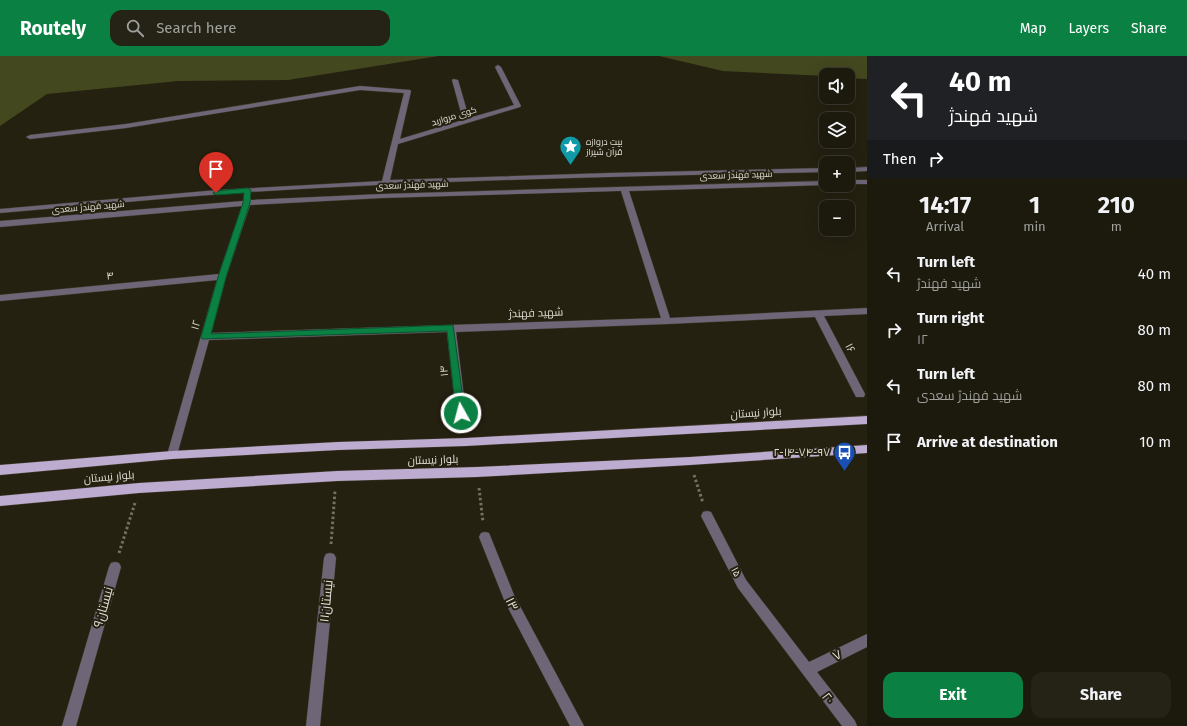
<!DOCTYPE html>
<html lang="en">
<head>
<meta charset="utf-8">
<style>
	:root { --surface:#1c190d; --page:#252216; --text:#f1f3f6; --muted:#a0a09d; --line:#3a382e; --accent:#0b8043 }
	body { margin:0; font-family:"Fira Sans",Cairo,sans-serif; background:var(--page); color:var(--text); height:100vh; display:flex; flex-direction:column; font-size:15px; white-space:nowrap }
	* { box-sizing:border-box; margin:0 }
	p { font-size:13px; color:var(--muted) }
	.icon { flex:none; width:22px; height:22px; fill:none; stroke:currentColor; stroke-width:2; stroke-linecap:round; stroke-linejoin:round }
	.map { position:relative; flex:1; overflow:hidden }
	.drawer { display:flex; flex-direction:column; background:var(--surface); width:320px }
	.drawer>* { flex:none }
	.guide { background:#202124; color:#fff; overflow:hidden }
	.controls { position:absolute; left:819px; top:12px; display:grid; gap:8px }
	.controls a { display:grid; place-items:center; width:36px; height:36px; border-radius:8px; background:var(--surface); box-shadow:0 4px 16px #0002,0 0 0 1px var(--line); font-size:20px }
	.pin { position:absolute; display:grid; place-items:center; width:34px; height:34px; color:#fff; margin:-41px -17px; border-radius:50% 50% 50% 0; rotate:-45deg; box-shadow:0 0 4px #0007 }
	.pin .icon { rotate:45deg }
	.me { position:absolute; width:44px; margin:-22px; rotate:353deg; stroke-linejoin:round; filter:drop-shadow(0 0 3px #0008) }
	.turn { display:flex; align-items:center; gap:14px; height:84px; padding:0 16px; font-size:18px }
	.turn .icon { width:52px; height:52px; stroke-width:2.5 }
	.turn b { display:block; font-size:28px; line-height:34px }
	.then { display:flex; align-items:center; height:38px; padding:0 16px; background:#0003; gap:8px; font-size:15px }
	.eta { display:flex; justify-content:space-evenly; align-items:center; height:68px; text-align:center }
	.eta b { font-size:24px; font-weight:700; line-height:28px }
	.button { display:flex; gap:8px; margin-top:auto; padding:8px 16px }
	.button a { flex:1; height:46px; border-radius:12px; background:var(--accent); color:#fff; font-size:16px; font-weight:700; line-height:46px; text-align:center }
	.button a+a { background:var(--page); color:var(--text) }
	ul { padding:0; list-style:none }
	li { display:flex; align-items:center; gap:12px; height:56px; padding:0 16px }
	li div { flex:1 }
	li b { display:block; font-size:15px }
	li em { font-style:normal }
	header { display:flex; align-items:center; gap:24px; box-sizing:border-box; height:56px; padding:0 20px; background:var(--accent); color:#fff }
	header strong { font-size:19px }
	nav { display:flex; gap:22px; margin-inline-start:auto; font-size:14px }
	.search { width:280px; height:36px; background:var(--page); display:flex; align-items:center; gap:10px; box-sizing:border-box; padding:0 14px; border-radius:12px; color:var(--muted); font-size:15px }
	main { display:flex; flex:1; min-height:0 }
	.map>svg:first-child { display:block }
	.green { fill:#44481f }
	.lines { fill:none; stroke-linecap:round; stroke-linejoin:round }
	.minor-casing { stroke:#3f3b2c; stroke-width:1 }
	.major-casing { stroke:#3f3b2c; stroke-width:1 }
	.path { stroke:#747163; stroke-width:3; stroke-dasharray:2.5 2.5; stroke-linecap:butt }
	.minor { fill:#6e6677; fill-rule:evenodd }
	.major { fill:#bdaccf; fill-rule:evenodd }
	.route { fill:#0b8043; stroke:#07532c }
	.labels { text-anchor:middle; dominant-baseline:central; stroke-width:4; stroke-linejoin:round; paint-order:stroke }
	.far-street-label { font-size:9px; fill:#e1ded4; stroke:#252111 }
	.far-poi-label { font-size:9px; fill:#e1ded4; stroke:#252111; text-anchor:start }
	.street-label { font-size:11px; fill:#e1ded4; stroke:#252111 }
	.poi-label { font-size:11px; fill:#e1ded4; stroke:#252111; text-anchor:end }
	.near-street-label { font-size:13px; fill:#e1ded4; stroke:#252111 }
</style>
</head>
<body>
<header>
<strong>Routely</strong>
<div class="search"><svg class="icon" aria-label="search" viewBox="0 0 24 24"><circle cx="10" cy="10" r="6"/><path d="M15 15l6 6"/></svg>Search here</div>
<nav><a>Map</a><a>Layers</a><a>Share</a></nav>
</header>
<main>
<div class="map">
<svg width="867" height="670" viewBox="0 0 867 670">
	<rect width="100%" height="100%" fill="#252111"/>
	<path class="green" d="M 0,0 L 439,0 L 288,24 L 178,25 L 47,38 L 0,70 Z
		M 659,0 L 867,0 L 867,23 L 848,22 L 848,19 L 826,20 L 723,15 Z"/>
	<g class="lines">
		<defs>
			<path id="minor" d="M 498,9 L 501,11 L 521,50 L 520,51 L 398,88 L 390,124 L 609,117 L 826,112 L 826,116 C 633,120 441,124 249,136 C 166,142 83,150 0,157 L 0,153 L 218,134 L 382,125 L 404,37 L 360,34 L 126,72 L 30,83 L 26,81 L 30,79 L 126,68 L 360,30 L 410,34 L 411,35 L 400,83 L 463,64 L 452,24 L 453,23 L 458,24 L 469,62 L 514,49 L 495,11 Z
				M 867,111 L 867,115 L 848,116 L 848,112 Z
				M 848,124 L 867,124 L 867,128 L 848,128 Z
				M 826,125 L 827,129 L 826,129 L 629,135 L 670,262 L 867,252 L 867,258 L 824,260 L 865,338 L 864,341 L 856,341 L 815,261 L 667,268 L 456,276 L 466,357 L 465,360 L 457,360 L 456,357 L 447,276 L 209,284 L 177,399 L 176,402 L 172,403 L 168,402 L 167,399 L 217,224 L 0,245 L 0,239 L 219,218 L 242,150 L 0,171 L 0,165 L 243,145 L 244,140 L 250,140 L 251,144 L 382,138 ZM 621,135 L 661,262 L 211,277 L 226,221 L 250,149 L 382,142 Z
				M 707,455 L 711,456 L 746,524 L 809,606 L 867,578 L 867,591 L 817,616 L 855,665 L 857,670 L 842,670 L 738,532 L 701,460 L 703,456 Z
				M 485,476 L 489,477 L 514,539 L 584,670 L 570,670 L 505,546 L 479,481 L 481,477 Z
				M 330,497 L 334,498 L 336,502 L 320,670 L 306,670 L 324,502 L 326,498 Z
				M 115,506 L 119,507 L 121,511 L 76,670 L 62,670 L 109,511 L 111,507 Z"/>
			<path id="major" d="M 867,360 L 867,368 L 466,390 L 338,394 L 172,403 L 0,419 L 0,409 L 172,395 L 338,386 L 466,382 Z
				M 867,389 L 867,397 L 690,409 L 477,421 L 337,425 L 139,437 L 0,450 L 0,440 L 139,427 L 337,415 L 477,411 L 690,401 Z"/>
		</defs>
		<use href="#minor" class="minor-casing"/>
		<use href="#major" class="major-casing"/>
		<path class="path" d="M 694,419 L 703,447
			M 479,432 L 483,466
			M 331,488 L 335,435
			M 119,497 L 135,447"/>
		<use href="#minor" class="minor"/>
		<use href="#major" class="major"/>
	</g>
	<path class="route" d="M 247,132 L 251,134 L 250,147 L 226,221 L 211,278 L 453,269 L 465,357 L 464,359 L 461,360 L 456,357 L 447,275 L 202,283 L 201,281 L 218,221 L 243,147 L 244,137 L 216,139 L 213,137 L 216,135 Z"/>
	<defs>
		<symbol id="sight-pin" viewBox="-11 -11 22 30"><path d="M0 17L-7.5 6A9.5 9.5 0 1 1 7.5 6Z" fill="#0f9aa8" stroke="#252111"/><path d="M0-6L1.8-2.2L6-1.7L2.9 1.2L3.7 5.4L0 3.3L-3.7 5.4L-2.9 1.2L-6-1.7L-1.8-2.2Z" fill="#fff"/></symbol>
		<symbol id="bus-pin" viewBox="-11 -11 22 30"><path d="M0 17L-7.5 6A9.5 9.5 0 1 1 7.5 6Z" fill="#1a4fb4" stroke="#252111"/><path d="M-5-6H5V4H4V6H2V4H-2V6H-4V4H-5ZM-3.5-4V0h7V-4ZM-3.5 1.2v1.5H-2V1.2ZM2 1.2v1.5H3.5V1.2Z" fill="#fff"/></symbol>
	</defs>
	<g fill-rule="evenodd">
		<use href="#sight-pin" x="558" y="78" width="25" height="34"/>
		<use href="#bus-pin" x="832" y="384" width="25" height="34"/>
	</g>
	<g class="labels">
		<g class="far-street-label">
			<text transform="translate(454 60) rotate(-17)">کوی مروارید</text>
			<text transform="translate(736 119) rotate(-2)">شهید فهندژ سعدی</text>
			<text transform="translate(412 129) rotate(-2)">شهید فهندژ سعدی</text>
			<text transform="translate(88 151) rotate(-5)">شهید فهندژ سعدی</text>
		</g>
		<g class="far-poi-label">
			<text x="586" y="86">بیت دروازه<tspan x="586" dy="10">قرآن شیراز</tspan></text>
		</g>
		<g class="street-label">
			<text transform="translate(110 220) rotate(-6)">۴</text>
			<text transform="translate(536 257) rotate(-2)">شهید فهندژ</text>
			<text transform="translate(196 269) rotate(-74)">۱۲</text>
			<text transform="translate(850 292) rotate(63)">۱۶</text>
			<text transform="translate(444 315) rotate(-97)">۱۴</text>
			<text transform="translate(756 357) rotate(-4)">بلوار نیستان</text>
			<text transform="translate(433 404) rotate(-2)">بلوار نیستان</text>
			<text transform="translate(109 421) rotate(-5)">بلوار نیستان</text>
			<text transform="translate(736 516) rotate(62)">۱۵</text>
		</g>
		<g class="poi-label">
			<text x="830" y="396">۲-۱۴-۷۴-۹۷</text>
		</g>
		<g class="near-street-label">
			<text transform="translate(326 545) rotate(-84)">۱۱نیستان</text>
			<text transform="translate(512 548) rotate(64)">۱۳</text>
			<text transform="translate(103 551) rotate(-74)">۹نیستان</text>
			<text transform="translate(837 599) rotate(-27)">۷</text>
			<text transform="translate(828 642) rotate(53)">۲۰</text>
		</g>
	</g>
</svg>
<div class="controls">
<a><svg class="icon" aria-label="sound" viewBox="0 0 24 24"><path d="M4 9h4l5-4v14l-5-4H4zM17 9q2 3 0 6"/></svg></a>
<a><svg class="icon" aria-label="layers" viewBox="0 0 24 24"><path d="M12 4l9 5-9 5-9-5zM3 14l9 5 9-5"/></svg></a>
<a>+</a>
<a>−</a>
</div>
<div class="pin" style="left:216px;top:137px;background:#d93025"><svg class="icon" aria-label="arrive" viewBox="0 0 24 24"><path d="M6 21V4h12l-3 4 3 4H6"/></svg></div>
<svg class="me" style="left:461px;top:357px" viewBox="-20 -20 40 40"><circle r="17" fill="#0b8043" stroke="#fff" stroke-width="3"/><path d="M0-11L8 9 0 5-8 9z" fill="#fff"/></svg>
</div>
<section class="drawer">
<div class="guide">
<div class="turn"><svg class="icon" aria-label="left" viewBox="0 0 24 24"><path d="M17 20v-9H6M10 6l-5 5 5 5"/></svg><div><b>40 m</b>شهید فهندژ</div></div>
<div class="then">Then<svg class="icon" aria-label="right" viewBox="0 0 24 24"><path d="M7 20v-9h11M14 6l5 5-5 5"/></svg></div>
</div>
<div class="eta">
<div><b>14:17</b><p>Arrival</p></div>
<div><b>1</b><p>min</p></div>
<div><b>210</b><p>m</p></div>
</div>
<ul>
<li><svg class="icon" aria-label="left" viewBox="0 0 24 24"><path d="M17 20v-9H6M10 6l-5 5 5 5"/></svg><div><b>Turn left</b><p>شهید فهندژ</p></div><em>40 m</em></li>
<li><svg class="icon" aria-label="right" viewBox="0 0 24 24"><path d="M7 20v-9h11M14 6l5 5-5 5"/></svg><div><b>Turn right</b><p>۱۲</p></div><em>80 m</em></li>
<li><svg class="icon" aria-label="left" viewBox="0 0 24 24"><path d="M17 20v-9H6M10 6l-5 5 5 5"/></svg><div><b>Turn left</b><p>شهید فهندژ سعدی</p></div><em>80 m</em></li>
<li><svg class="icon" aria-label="arrive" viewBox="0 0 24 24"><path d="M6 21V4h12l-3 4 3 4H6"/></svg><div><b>Arrive at destination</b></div><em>10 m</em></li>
</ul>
<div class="button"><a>Exit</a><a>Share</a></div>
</section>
</main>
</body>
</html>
